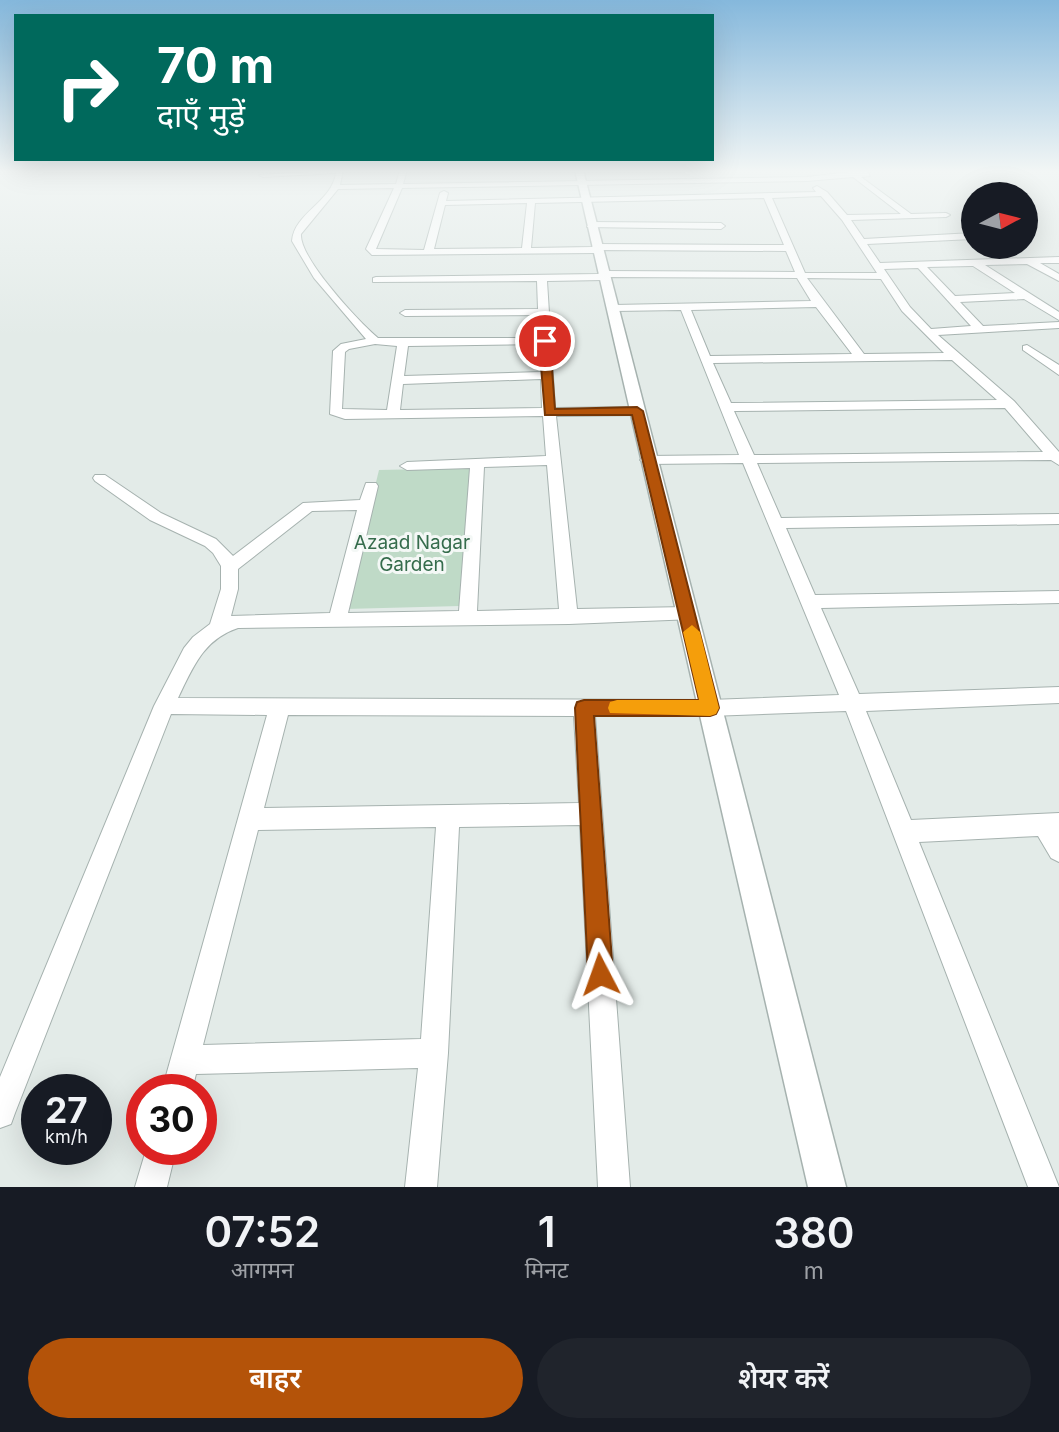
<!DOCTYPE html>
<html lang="hi">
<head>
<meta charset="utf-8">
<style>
	:root { --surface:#171b24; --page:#20242c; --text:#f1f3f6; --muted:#9ea1a6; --accent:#b45309 }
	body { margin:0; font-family:Inter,"Noto Sans Devanagari",sans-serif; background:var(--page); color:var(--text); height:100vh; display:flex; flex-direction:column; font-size:26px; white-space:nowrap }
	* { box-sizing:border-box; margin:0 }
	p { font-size:23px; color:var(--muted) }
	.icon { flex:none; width:38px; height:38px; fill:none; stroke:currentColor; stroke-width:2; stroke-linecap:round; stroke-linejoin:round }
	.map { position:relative; height:1187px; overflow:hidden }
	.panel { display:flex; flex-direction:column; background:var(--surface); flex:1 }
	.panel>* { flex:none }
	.guide { position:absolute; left:14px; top:14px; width:700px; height:147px; border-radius:0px; box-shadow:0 7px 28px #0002; background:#00695c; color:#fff; overflow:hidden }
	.needle { width:46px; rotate:83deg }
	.buttons { position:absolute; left:961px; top:182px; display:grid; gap:14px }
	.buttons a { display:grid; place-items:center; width:77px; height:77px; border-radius:50%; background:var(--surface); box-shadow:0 7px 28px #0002; font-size:35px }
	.speed { position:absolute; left:21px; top:1074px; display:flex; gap:14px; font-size:35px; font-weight:700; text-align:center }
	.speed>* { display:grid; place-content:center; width:91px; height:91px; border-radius:50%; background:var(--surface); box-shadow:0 7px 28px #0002; line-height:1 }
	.speed small { font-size:18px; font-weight:400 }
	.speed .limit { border:10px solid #d22; background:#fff; color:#111 }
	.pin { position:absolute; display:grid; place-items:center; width:60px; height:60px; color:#fff; margin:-30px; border:4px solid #fff; border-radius:50%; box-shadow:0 2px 7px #0007 }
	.me { position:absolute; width:77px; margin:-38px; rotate:356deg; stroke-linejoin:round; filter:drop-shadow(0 0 5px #0008) }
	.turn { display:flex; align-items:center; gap:24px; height:147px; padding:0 28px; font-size:32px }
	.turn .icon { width:91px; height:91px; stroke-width:2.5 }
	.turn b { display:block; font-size:49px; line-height:60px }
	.eta { display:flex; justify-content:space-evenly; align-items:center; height:119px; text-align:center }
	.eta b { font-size:42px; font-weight:600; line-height:49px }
	.cta { display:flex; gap:14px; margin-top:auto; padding:14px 28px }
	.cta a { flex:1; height:80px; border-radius:42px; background:var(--accent); color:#fff; font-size:28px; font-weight:600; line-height:80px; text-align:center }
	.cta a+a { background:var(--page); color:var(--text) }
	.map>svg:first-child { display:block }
	.green { fill:#bfdac7 }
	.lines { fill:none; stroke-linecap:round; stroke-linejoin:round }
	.minor-casing { stroke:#a6b2af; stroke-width:2 }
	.tertiary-casing { stroke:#a6b2af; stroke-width:3 }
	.minor { fill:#fff; fill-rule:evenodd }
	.tertiary { fill:#fff; fill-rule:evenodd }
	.route { fill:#b45309; stroke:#753606; stroke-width:2 }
	.slow { fill:#f59e0b }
	.labels { text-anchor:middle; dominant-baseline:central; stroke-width:6; stroke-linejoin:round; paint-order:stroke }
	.park-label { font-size:19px; fill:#356c4c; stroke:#f4f8f6 }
</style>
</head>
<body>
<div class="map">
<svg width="1059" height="1187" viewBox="0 0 1059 1187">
	<rect width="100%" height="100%" fill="#e3ebe8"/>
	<path class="green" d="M 473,468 L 460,606 L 345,609 L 379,470 Z"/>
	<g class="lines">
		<defs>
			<path id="minor" d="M 343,170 L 340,185 L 396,184 L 400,170 L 407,170 L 403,184 L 807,177 L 866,170 L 870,176 L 861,177 L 911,214 L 946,213 L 950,215 L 946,217 L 851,220 L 864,239 L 973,233 L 973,239 L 867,244 L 880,263 L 1059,257 L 1059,263 L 1040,263 L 1059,274 L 1059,281 L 1027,264 L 985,265 L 1059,312 L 1059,320 L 1024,299 L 960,302 L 983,326 L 1059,322 L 1059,328 L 938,335 L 1014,401 L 1059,452 L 1059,465 L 1051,460 L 757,463 L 781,518 L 1059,514 L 1059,524 L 786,528 L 815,595 L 1059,591 L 1059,603 L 821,608 L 859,694 L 1059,687 L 1059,703 L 866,711 L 911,820 L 1059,813 L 1059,862 L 1051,858 L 1038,836 L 919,842 L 1059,1187 L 1028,1187 L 846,711 L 710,716 L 595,716 L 630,1187 L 598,1187 L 580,825 L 459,827 L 448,1053 L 437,1187 L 405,1187 L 418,1068 L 196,1074 L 192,1090 L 162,1090 L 267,715 L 171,714 L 15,1113 L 11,1124 L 0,1128 L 0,1077 L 154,706 L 184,648 L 193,637 L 210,624 L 221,589 L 221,566 L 213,553 L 205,546 L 150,520 L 95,481 L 93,478 L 95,475 L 105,475 L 161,513 L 216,539 L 233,556 L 303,503 L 360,500 L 366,483 L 376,483 L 378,486 L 348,613 L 459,611 L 470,468 L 407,470 L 400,466 L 407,462 L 546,456 L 543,416 L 345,419 L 330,414 L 333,351 L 341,344 L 366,339 L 314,278 L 292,241 C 294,213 332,202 336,173 L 263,177 L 259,175 ZM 853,177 L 901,214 L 847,215 L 827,192 L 817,186 L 813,188 L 816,192 L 446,201 L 448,193 L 444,191 L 440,193 L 424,250 L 376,249 L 402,188 L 807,181 ZM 394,188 L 366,249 L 372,255 L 597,253 L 601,250 L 786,251 L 795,272 L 603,271 L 598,274 L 376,277 L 373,278 L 373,282 L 537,281 L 538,309 L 405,310 L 400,313 L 405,316 L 539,315 L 539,338 L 378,338 C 359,322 299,258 301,234 L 338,189 ZM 821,196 L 842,220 L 877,273 L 805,273 L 772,198 ZM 764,198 L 784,245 L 596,244 L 592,247 L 531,248 L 535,203 ZM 527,203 L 522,248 L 434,249 L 445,205 ZM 972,266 L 973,266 L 1015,293 L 955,296 L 927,267 ZM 918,268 L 919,269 L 971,326 L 931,329 L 910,307 L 884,269 ZM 609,277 L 797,278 L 811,301 L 614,305 L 609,308 L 614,311 L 681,310 L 739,455 L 647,456 L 640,460 L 647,464 L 743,463 L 839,695 L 710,700 L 178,698 C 193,667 204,639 238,628 L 569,624 L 694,619 L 697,614 L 694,609 L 688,607 L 577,609 L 556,416 L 637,415 L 644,411 L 637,407 L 555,408 L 547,281 L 604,280 ZM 807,278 L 881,279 L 902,311 L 944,353 L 864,354 ZM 816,307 L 852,354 L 710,356 L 691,310 ZM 375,344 L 397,346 L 387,410 L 342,409 L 345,352 L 349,349 ZM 540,344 L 541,372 L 404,376 L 408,346 ZM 952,360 L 997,400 L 731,403 L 713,363 ZM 541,379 L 542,408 L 400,410 L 403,384 ZM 1005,408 L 1043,452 L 754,455 L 734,411 ZM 547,465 L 559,609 L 477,611 L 484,467 ZM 357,510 L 330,613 L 231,616 L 238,589 L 238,569 L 312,511 ZM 288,715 L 574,716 L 579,803 L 264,808 ZM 436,827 L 421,1039 L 203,1045 L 258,830 Z
				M 590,222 L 721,223 L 725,226 L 721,229 L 587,227 Z
				M 1027,345 L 1059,365 L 1059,375 L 1023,350 L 1023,346 Z
				M 146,1150 L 176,1150 L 167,1187 L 135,1187 Z"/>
			<path id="tertiary" d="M 575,170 L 583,170 L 846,1187 L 808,1187 Z"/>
		</defs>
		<use href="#minor" class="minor-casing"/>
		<use href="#tertiary" class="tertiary-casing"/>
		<use href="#minor" class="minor"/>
		<use href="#tertiary" class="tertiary"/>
	</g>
	<linearGradient id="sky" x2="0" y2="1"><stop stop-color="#85b8dc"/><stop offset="0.51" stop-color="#f2f6f5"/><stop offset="1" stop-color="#f2f6f5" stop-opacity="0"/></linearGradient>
	<rect width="1059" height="336" fill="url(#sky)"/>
	<path class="route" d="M 545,338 L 550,341 L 555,409 L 637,407 L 643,411 L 719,708 L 716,714 L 710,716 L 594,716 L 613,974 L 609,982 L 600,986 L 592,982 L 588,974 L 575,708 L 577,702 L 584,700 L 699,700 L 632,415 L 545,415 L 539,341 Z"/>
	<path class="slow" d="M 692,625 L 700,632 L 719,708 L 716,714 L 710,716 L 610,713 L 608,708 L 610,702 L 617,700 L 699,700 L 683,632 Z"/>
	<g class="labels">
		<g class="park-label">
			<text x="412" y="542">Azaad Nagar<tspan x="412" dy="22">Garden</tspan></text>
		</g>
	</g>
</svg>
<div class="buttons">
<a><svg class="needle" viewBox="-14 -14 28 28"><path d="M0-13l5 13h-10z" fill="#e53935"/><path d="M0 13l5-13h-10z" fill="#9ea1a6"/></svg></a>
</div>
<div class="speed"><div>27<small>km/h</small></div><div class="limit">30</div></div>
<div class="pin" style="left:545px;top:341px;background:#d93025"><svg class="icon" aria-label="arrive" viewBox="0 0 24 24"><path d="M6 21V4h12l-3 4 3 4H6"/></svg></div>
<svg class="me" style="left:600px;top:974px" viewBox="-20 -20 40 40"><path d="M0-17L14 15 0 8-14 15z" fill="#b45309" stroke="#fff" stroke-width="4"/></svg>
<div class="guide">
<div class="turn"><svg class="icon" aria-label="right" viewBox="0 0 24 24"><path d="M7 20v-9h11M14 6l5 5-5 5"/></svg><div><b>70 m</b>दाएँ मुड़ें</div></div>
</div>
</div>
<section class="panel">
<div class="eta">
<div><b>07:52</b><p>आगमन</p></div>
<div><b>1</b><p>मिनट</p></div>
<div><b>380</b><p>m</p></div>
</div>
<div class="cta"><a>बाहर</a><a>शेयर करें</a></div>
</section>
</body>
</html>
